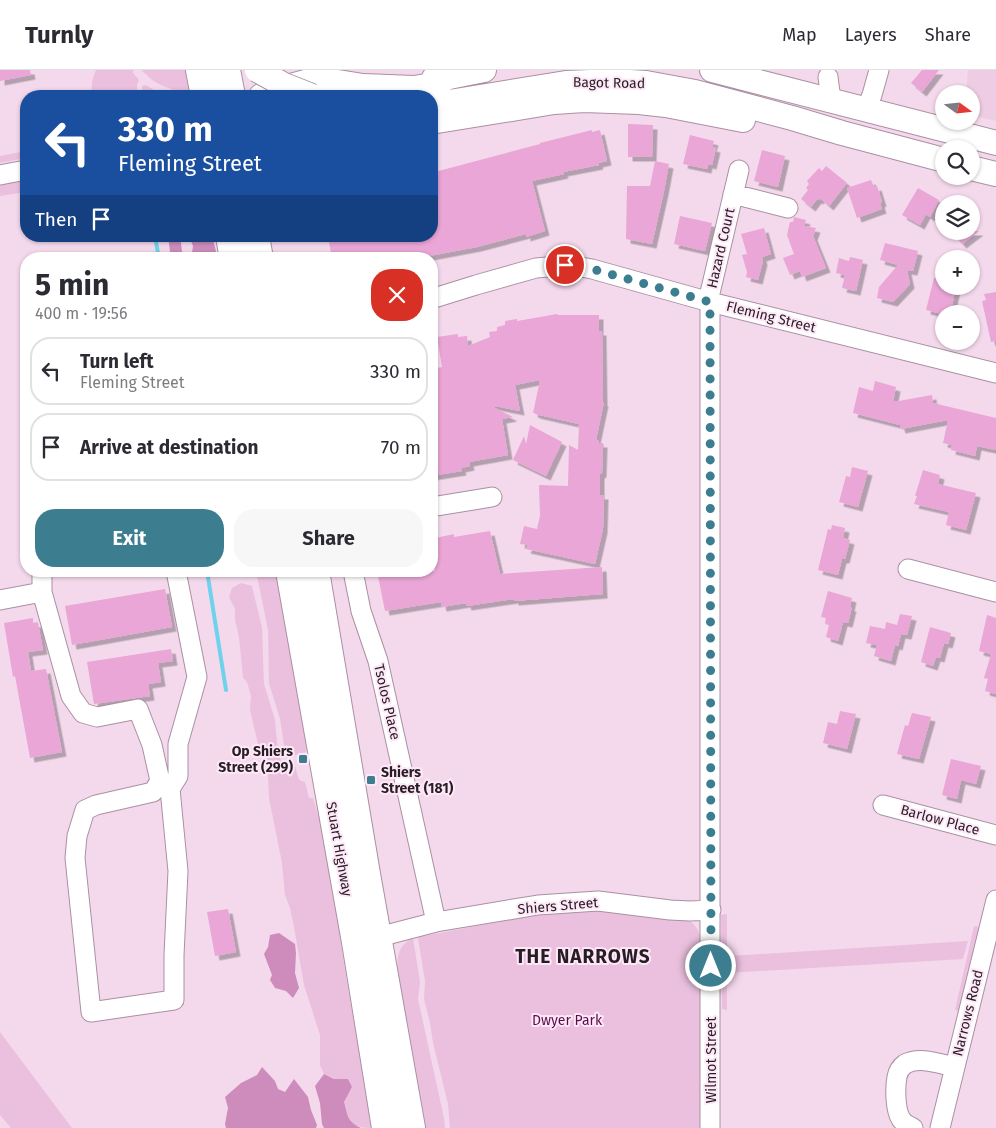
<!DOCTYPE html>
<html lang="en">
<head>
<meta charset="utf-8">
<style>
	:root { --surface:#fff; --page:#f7f7f7; --text:#2b2b33; --muted:#7c7c81; --line:#e1e1e2; --accent:#3c7e8f }
	body { margin:0; font-family:"Fira Sans",sans-serif; background:var(--page); color:var(--text); height:100vh; display:flex; flex-direction:column; font-size:19px; white-space:nowrap }
	* { box-sizing:border-box; margin:0 }
	p { font-size:16px; color:var(--muted) }
	.icon { flex:none; width:28px; height:28px; fill:none; stroke:currentColor; stroke-width:2; stroke-linecap:round; stroke-linejoin:round }
	.map { position:relative; flex:1; overflow:hidden }
	.details { position:absolute; left:20px; top:182px; width:418px; height:325px; display:flex; flex-direction:column; background:var(--surface); border-radius:20px; box-shadow:0 1px 4px #0004 }
	.details>* { flex:none }
	.hud { position:absolute; left:20px; top:20px; width:418px; height:152px; border-radius:20px; box-shadow:0 1px 4px #0004; background:#1a4fa0; color:#fff; overflow:hidden }
	.needle { width:32px; rotate:105deg }
	.tools { position:absolute; left:935px; top:15px; display:grid; gap:10px }
	.tools a { display:grid; place-items:center; width:45px; height:45px; border-radius:50%; background:var(--surface); box-shadow:0 1px 4px #0004; font-size:25px }
	.pin { position:absolute; display:grid; place-items:center; width:42px; height:42px; color:#fff; margin:-21px; border:2px solid #fff; border-radius:50%; box-shadow:0 1px 5px #0007 }
	.me { position:absolute; width:55px; margin:-28px; rotate:0deg; stroke-linejoin:round; filter:drop-shadow(0 0 4px #0008) }
	.turn { display:flex; align-items:center; gap:18px; height:105px; padding:0 15px; font-size:22px }
	.turn .icon { width:65px; height:65px; stroke-width:2.5 }
	.turn b { display:block; font-size:35px; line-height:42px }
	.then { display:flex; align-items:center; height:48px; padding:0 15px; background:#0003; gap:10px; font-size:19px }
	.round { display:grid; place-items:center; flex:none; width:52px; height:52px; border-radius:20px; background:var(--page) }
	.head { display:flex; align-items:center; justify-content:space-between; height:85px; padding:0 15px }
	h1 { font-size:30px; font-weight:700; line-height:38px }
	.action { display:flex; gap:10px; margin-top:auto; padding:10px 15px }
	.action a { flex:1; height:58px; border-radius:20px; background:var(--accent); color:#fff; font-size:20px; font-weight:700; line-height:58px; text-align:center }
	.action a+a { background:var(--page); color:var(--text) }
	ul { padding:0; list-style:none }
	li { display:flex; align-items:center; gap:15px; height:68px; margin:0 10px 8px; padding:0 5px; border:2px solid var(--line); border-radius:20px }
	li div { flex:1 }
	li b { display:block; font-size:19px }
	li em { font-style:normal }
	header { display:flex; align-items:center; gap:30px; box-sizing:border-box; height:70px; padding:0 25px; background:var(--surface); border-bottom:1px solid var(--line) }
	header strong { font-size:24px }
	nav { display:flex; gap:28px; margin-inline-start:auto; font-size:18px }
	.map>svg:first-child { display:block }
	.built { fill:#eecce4 }
	.green { fill:#ebc0de }
	.forest { fill:#cd8cbb }
	.lines { fill:none; stroke-linecap:round; stroke-linejoin:round }
	.stream { stroke:#6ed2ec; stroke-width:4 }
	.building { fill:#e9a6d6; filter:url(#shadow) }
	.minor-casing { stroke:#aa90a2; stroke-width:21 }
	.major-casing { stroke:#aa90a2; stroke-width:26 }
	.highway-casing { stroke:#aa90a2; stroke-width:30 }
	.minor { stroke:#fff; stroke-width:19 }
	.major { stroke:#fff; stroke-width:24 }
	.highway { stroke:#fff; stroke-width:28 }
	.major-bridge-casing { stroke:#aa90a2; stroke-width:26; stroke-linecap:butt }
	.major-bridge { stroke:#fff; stroke-width:24 }
	.route { stroke:#3c7e8f; stroke-width:9; stroke-dasharray:0 16.2 }
	.poi-dot { fill:#3c7e8f; stroke:#fee8f7; stroke-width:2 }
	.labels { text-anchor:middle; dominant-baseline:central; stroke-width:4; stroke-linejoin:round; paint-order:stroke }
	.street-label { font-size:14px; fill:#271d24; stroke:#fee8f7 }
	.poi-label { font-size:14px; font-weight:bold; fill:#271d24; stroke:#fee8f7; text-anchor:end }
	.park-label { font-size:14px; fill:#5b0d4c; stroke:#fee8f7 }
	.district-label { font-size:19px; font-weight:bold; letter-spacing:1px; fill:#271d24; stroke:#fee8f7 }
</style>
</head>
<body>
<header>
<strong>Turnly</strong>
<nav><a>Map</a><a>Layers</a><a>Share</a></nav>
</header>
<div class="map">
<svg width="996" height="1058" viewBox="0 0 996 1058">
	<defs>
		<filter id="shadow"><feDropShadow dx="4.5" dy="4.5" stdDeviation="0" flood-color="#0004"/></filter>
	</defs>
	<rect width="100%" height="100%" fill="#f4d9ec"/>
	<path class="built" d="M 968,0 L 996,0 L 996,51 L 971,45 L 971,24 L 966,24 Z"/>
	<path class="green" d="M 96,0 L 133,0 L 133,3 L 139,10 L 137,15 L 137,26 L 92,26 C 91,18 92,8 96,0 Z
		M 141,0 L 192,0 L 192,26 L 183,26 C 176,19 166,18 157,13 C 151,10 146,4 141,0 Z
		M 146,15 L 157,22 L 171,26 L 142,26 L 142,16 Z
		M 26,81 L 26,88 L 0,93 L 0,86 Z
		M 26,110 L 26,122 L 0,126 L 0,114 Z
		M 256,501 L 280,501 L 305,644 L 306,682 L 286,688 L 280,649 L 269,613 L 268,560 Z
		M 241,513 L 252,516 L 262,558 L 264,614 L 275,650 L 277,672 L 280,688 L 282,693 L 294,692 L 299,710 L 305,712 L 309,728 L 313,728 L 326,772 L 345,900 L 372,1058 C 351,1058 349,1051 344,1032 L 352,1017 L 324,1004 L 320,995 L 320,965 L 304,915 L 294,857 L 290,838 L 285,825 L 282,793 L 269,728 L 267,687 L 261,687 L 250,640 L 251,626 L 247,612 L 243,608 L 239,567 L 235,550 L 235,539 L 229,527 L 232,518 Z
		M 571,841 L 606,841 L 684,849 C 694,852 698,858 701,868 L 701,1058 L 450,1058 L 448,1034 L 433,973 L 430,953 L 424,929 L 425,911 L 418,868 L 419,867 L 538,844 Z
		M 727,844 L 727,940 L 722,939 L 721,845 Z
		M 974,856 L 979,857 L 959,941 L 955,940 Z
		M 413,868 L 420,912 L 418,929 L 444,1048 L 445,1058 L 421,1058 L 398,909 C 397,892 395,876 413,868 Z
		M 968,871 L 963,889 L 728,903 L 728,886 Z
		M 0,962 L 72,1058 L 11,1058 L 0,1045 Z"/>
	<path class="forest" d="M 168,166 L 180,166 L 183,189 L 171,189 Z
		M 189,166 L 212,166 L 218,189 L 191,189 L 193,176 Z
		M 279,863 L 295,874 L 296,883 L 295,903 L 299,918 L 293,928 L 286,921 L 275,918 L 270,910 L 272,905 L 264,884 L 268,877 L 270,865 Z
		M 262,997 L 275,1011 L 278,1019 L 285,1022 L 294,1009 L 308,1027 L 311,1040 L 317,1055 L 316,1058 L 226,1058 L 225,1054 L 228,1038 L 225,1027 L 241,1013 L 257,1005 Z
		M 324,1004 L 334,1009 L 348,1009 L 352,1017 L 344,1032 C 348,1046 347,1051 361,1058 L 324,1058 L 322,1054 L 320,1033 L 315,1016 Z"/>
	<g class="lines">
		<path class="stream" d="M 155,166 L 159,189
			M 207,501 L 226,620"/>
	</g>
	<path class="building" d="M 0,0 L 30,0 L 31,5 L 0,11 Z
		M 922,0 L 939,0 L 922,22 L 911,13 Z
		M 628,54 L 653,55 L 652,87 L 628,87 Z
		M 592,60 L 592,62 L 600,60 L 607,91 L 598,93 L 599,95 L 563,102 L 564,104 L 532,111 L 545,161 L 526,167 L 526,164 L 477,177 L 413,189 L 332,189 L 328,166 L 357,166 L 353,172 L 382,166 L 431,166 L 431,103 L 540,74 L 540,73 Z
		M 690,65 L 714,71 L 712,77 L 716,78 L 712,95 L 708,94 L 707,99 L 683,94 Z
		M 762,80 L 785,86 L 778,117 L 754,111 Z
		M 655,91 L 669,94 L 664,121 L 652,174 L 626,169 L 627,116 L 650,116 Z
		M 826,96 L 847,113 L 829,136 L 820,128 L 819,130 L 817,129 L 811,137 L 801,129 L 808,120 L 806,118 L 809,114 L 807,111 L 819,98 L 822,101 Z
		M 871,110 L 874,117 L 877,116 L 882,132 L 880,133 L 882,139 L 857,148 L 847,118 Z
		M 918,118 L 939,130 L 930,147 L 926,144 L 920,155 L 902,145 Z
		M 680,146 L 712,153 L 705,181 L 674,174 Z
		M 794,147 L 806,150 L 804,156 L 816,158 L 813,166 L 826,198 L 802,207 L 800,201 L 790,205 L 783,188 L 794,184 L 787,165 L 790,152 L 793,152 Z
		M 764,158 L 771,184 L 762,187 L 763,191 L 758,210 L 746,207 L 747,202 L 742,185 L 747,184 L 741,164 Z
		M 951,161 L 979,161 L 962,174 Z
		M 885,173 L 918,181 L 913,201 L 907,200 L 910,214 L 893,232 L 877,228 L 879,217 L 898,195 L 880,190 Z
		M 850,187 L 863,190 L 856,221 L 842,218 L 845,205 L 836,203 L 839,188 L 849,191 Z
		M 934,208 L 944,210 L 944,216 L 956,218 L 950,244 L 942,244 L 926,240 Z
		M 996,222 L 996,271 L 991,272 L 982,231 L 986,230 L 984,224 Z
		M 557,244 L 558,245 L 599,245 L 599,261 L 602,261 L 603,332 L 604,332 L 596,370 L 599,370 L 599,373 L 603,373 L 602,403 L 600,404 L 600,425 L 604,425 L 603,459 L 595,494 L 526,479 L 528,475 L 520,474 L 524,456 L 537,459 L 540,446 L 539,415 L 568,416 L 569,375 L 578,380 L 579,354 L 535,344 L 535,343 L 533,343 L 540,310 L 515,315 L 520,341 L 495,336 L 495,338 L 513,347 L 502,349 L 508,385 L 469,392 L 470,396 L 461,398 L 462,401 L 431,406 L 431,359 L 434,359 L 431,345 L 431,299 L 442,297 L 437,267 L 458,264 L 458,267 L 467,266 L 468,276 L 490,267 L 489,262 L 497,261 L 497,257 L 505,255 L 505,251 L 517,249 L 517,251 Z
		M 875,311 L 896,317 L 893,332 L 932,325 L 933,333 L 996,348 L 996,380 L 977,376 L 975,386 L 951,380 L 952,375 L 943,373 L 948,350 L 901,359 L 900,355 L 853,343 L 859,317 L 873,321 Z
		M 530,355 L 562,372 L 546,406 L 513,390 L 524,366 L 526,374 Z
		M 852,397 L 868,401 L 858,437 L 839,432 L 846,406 L 850,407 Z
		M 923,400 L 940,405 L 938,414 L 976,423 L 966,460 L 946,455 L 949,442 L 914,434 L 917,426 L 915,426 Z
		M 832,455 L 845,458 L 843,468 L 850,470 L 845,489 L 842,489 L 838,505 L 818,500 L 828,459 L 831,460 Z
		M 490,461 L 500,504 L 602,497 L 603,524 L 514,531 L 514,529 L 467,536 L 466,533 L 442,537 L 441,532 L 385,541 L 377,501 L 435,501 L 431,481 L 431,469 L 454,464 L 454,467 Z
		M 165,519 L 172,557 L 72,575 L 65,536 Z
		M 828,521 L 852,528 L 850,537 L 852,537 L 848,553 L 843,552 L 838,571 L 826,567 L 829,555 L 825,554 L 826,548 L 821,547 Z
		M 900,544 L 912,546 L 907,565 L 901,564 L 898,576 L 895,575 L 891,591 L 874,586 L 877,575 L 866,573 L 870,556 L 885,559 L 886,552 L 897,555 Z
		M 987,545 L 996,548 L 996,624 L 985,621 L 988,609 L 984,608 L 991,584 L 979,581 Z
		M 33,548 L 33,553 L 38,553 L 43,580 L 28,582 L 31,601 L 46,599 L 62,682 L 30,688 L 15,606 L 13,607 L 4,553 Z
		M 930,557 L 951,563 L 948,574 L 944,573 L 940,588 L 936,587 L 933,596 L 921,592 Z
		M 171,579 L 173,591 L 158,593 L 161,612 L 148,614 L 150,626 L 94,634 L 87,592 Z
		M 840,641 L 856,644 L 847,679 L 823,673 L 828,652 L 837,654 Z
		M 912,643 L 931,647 L 919,689 L 897,684 L 905,655 L 908,656 Z
		M 951,689 L 981,696 L 976,714 L 961,710 L 957,729 L 942,725 Z
		M 228,839 L 236,882 L 215,886 L 207,842 Z"/>
	<g class="lines">
		<defs>
			<path id="minor" d="M 828,7 L 831,30
				M 866,39 L 872,25 L 879,0
				M 0,105 L 26,100
				M 733,124 L 788,138
				M 431,229 L 476,215 L 536,198 L 570,195 L 592,199 L 710,232 L 996,303
				M 431,437 L 492,427
				M 908,499 L 996,522
				M 42,501 L 42,522 L 71,626 L 83,643 L 97,647 L 138,639 L 152,675 L 160,711 L 153,722 L 96,735 L 85,740 L 77,766 L 75,788 L 91,942 L 174,930 L 174,885 L 178,801 L 170,719 L 178,706 L 178,674 L 197,607 L 176,501
				M 353,501 L 361,541 L 378,591 L 436,852
				M 0,530 L 42,522
				M 883,735 L 996,765
				M 367,870 L 436,852 L 538,835 L 598,831 L 670,840 L 690,841 L 711,840
				M 710,1058 L 710,223 L 739,100
				M 913,1058 C 909,1056 903,1053 901,1049 C 895,1040 895,1017 897,1007 C 898,1001 901,997 905,994 C 920,986 940,994 955,997
				M 940,1058 L 996,830"/>
			<path id="major" d="M 712,0 L 996,73
				M 434,8 L 449,7 L 484,0
				M 261,26 L 272,21 L 309,11 L 331,11 L 363,16 L 414,18 L 426,16 L 449,7
				M 431,35 L 566,13 L 613,11 L 646,13 L 695,22 L 792,48 L 842,63 L 944,90
				M 431,52 L 554,32 L 584,30 L 639,32 L 666,35 L 743,50
				M 971,98 L 996,104"/>
			<path id="highway" d="M 200,0 L 205,26
				M 226,0 L 231,26
				M 230,166 L 234,189
				M 255,166 L 259,189
				M 290,501 L 356,872 L 386,1058
				M 315,501 L 366,804 L 411,1058"/>
		</defs>
		<use href="#minor" class="minor-casing"/>
		<use href="#major" class="major-casing"/>
		<use href="#highway" class="highway-casing"/>
		<use href="#minor" class="minor"/>
		<use href="#major" class="major"/>
		<use href="#highway" class="highway"/>
		<defs>
			<path id="major-bridge" d="M 257,0 L 284,15 L 312,26"/>
		</defs>
		<use href="#major-bridge" class="major-bridge-casing"/>
		<use href="#major-bridge" class="major-bridge"/>
	</g>
	<g class="lines">
		<path class="route" d="M 565,195 L 570,195 L 592,199 L 710,232 L 711,896"/>
	</g>
	<g class="poi-dot">
		<rect x="298" y="684" width="10" height="10" rx="2.5"/>
		<rect x="366" y="705" width="10" height="10" rx="2.5"/>
	</g>
	<g class="labels">
		<g class="street-label">
			<text transform="translate(609 13) rotate(1)">Bagot Road</text>
			<text transform="translate(721 178) rotate(-77)">Hazard Court</text>
			<text transform="translate(771 247) rotate(14)">Fleming Street</text>
			<text transform="translate(387 632) rotate(77)">Tsolos Place</text>
			<text transform="translate(940 750) rotate(15)">Barlow Place</text>
			<text transform="translate(339 779) rotate(80)">Stuart Highway</text>
			<text transform="translate(558 836) rotate(-5)">Shiers Street</text>
			<text transform="translate(968 943) rotate(-76)">Narrows Road</text>
			<text transform="translate(711 990) rotate(-90)">Wilmot Street</text>
		</g>
		<g class="poi-label">
			<text x="293" y="681">Op Shiers<tspan x="293" dy="16">Street (299)</tspan></text>
			<text x="381" y="702" text-anchor="start">Shiers<tspan x="381" dy="16">Street (181)</tspan></text>
		</g>
		<g class="park-label">
			<text x="567" y="950">Dwyer Park</text>
		</g>
		<g class="district-label">
			<text x="583" y="886">THE NARROWS</text>
		</g>
	</g>
</svg>
<div class="tools">
<a><svg class="needle" viewBox="-14 -14 28 28"><path d="M0-13l5 13h-10z" fill="#e53935"/><path d="M0 13l5-13h-10z" fill="#7c7c81"/></svg></a>
<a><svg class="icon" aria-label="search" viewBox="0 0 24 24"><circle cx="10" cy="10" r="6"/><path d="M15 15l6 6"/></svg></a>
<a><svg class="icon" aria-label="layers" viewBox="0 0 24 24"><path d="M12 4l9 5-9 5-9-5zM3 14l9 5 9-5"/></svg></a>
<a>+</a>
<a>−</a>
</div>
<div class="pin" style="left:565px;top:195px;background:#d93025"><svg class="icon" aria-label="arrive" viewBox="0 0 24 24"><path d="M6 21V4h12l-3 4 3 4H6"/></svg></div>
<svg class="me" style="left:711px;top:896px" viewBox="-20 -20 40 40"><circle r="17" fill="#3c7e8f" stroke="#fff" stroke-width="3"/><path d="M0-11L8 9 0 5-8 9z" fill="#fff"/></svg>
<div class="hud">
<div class="turn"><svg class="icon" aria-label="left" viewBox="0 0 24 24"><path d="M17 20v-9H6M10 6l-5 5 5 5"/></svg><div><b>330 m</b>Fleming Street</div></div>
<div class="then">Then<svg class="icon" aria-label="arrive" viewBox="0 0 24 24"><path d="M6 21V4h12l-3 4 3 4H6"/></svg></div>
</div>
<section class="details">
<div class="head"><div><h1>5 min</h1><p>400 m · 19:56</p></div><a class="round" style="background:#d93025;color:#fff"><svg class="icon" aria-label="close" viewBox="0 0 24 24"><path d="M6 6l12 12M18 6L6 18"/></svg></a></div>
<ul>
<li><svg class="icon" aria-label="left" viewBox="0 0 24 24"><path d="M17 20v-9H6M10 6l-5 5 5 5"/></svg><div><b>Turn left</b><p>Fleming Street</p></div><em>330 m</em></li>
<li><svg class="icon" aria-label="arrive" viewBox="0 0 24 24"><path d="M6 21V4h12l-3 4 3 4H6"/></svg><div><b>Arrive at destination</b></div><em>70 m</em></li>
</ul>
<div class="action"><a>Exit</a><a>Share</a></div>
</section>
</div>
</body>
</html>
